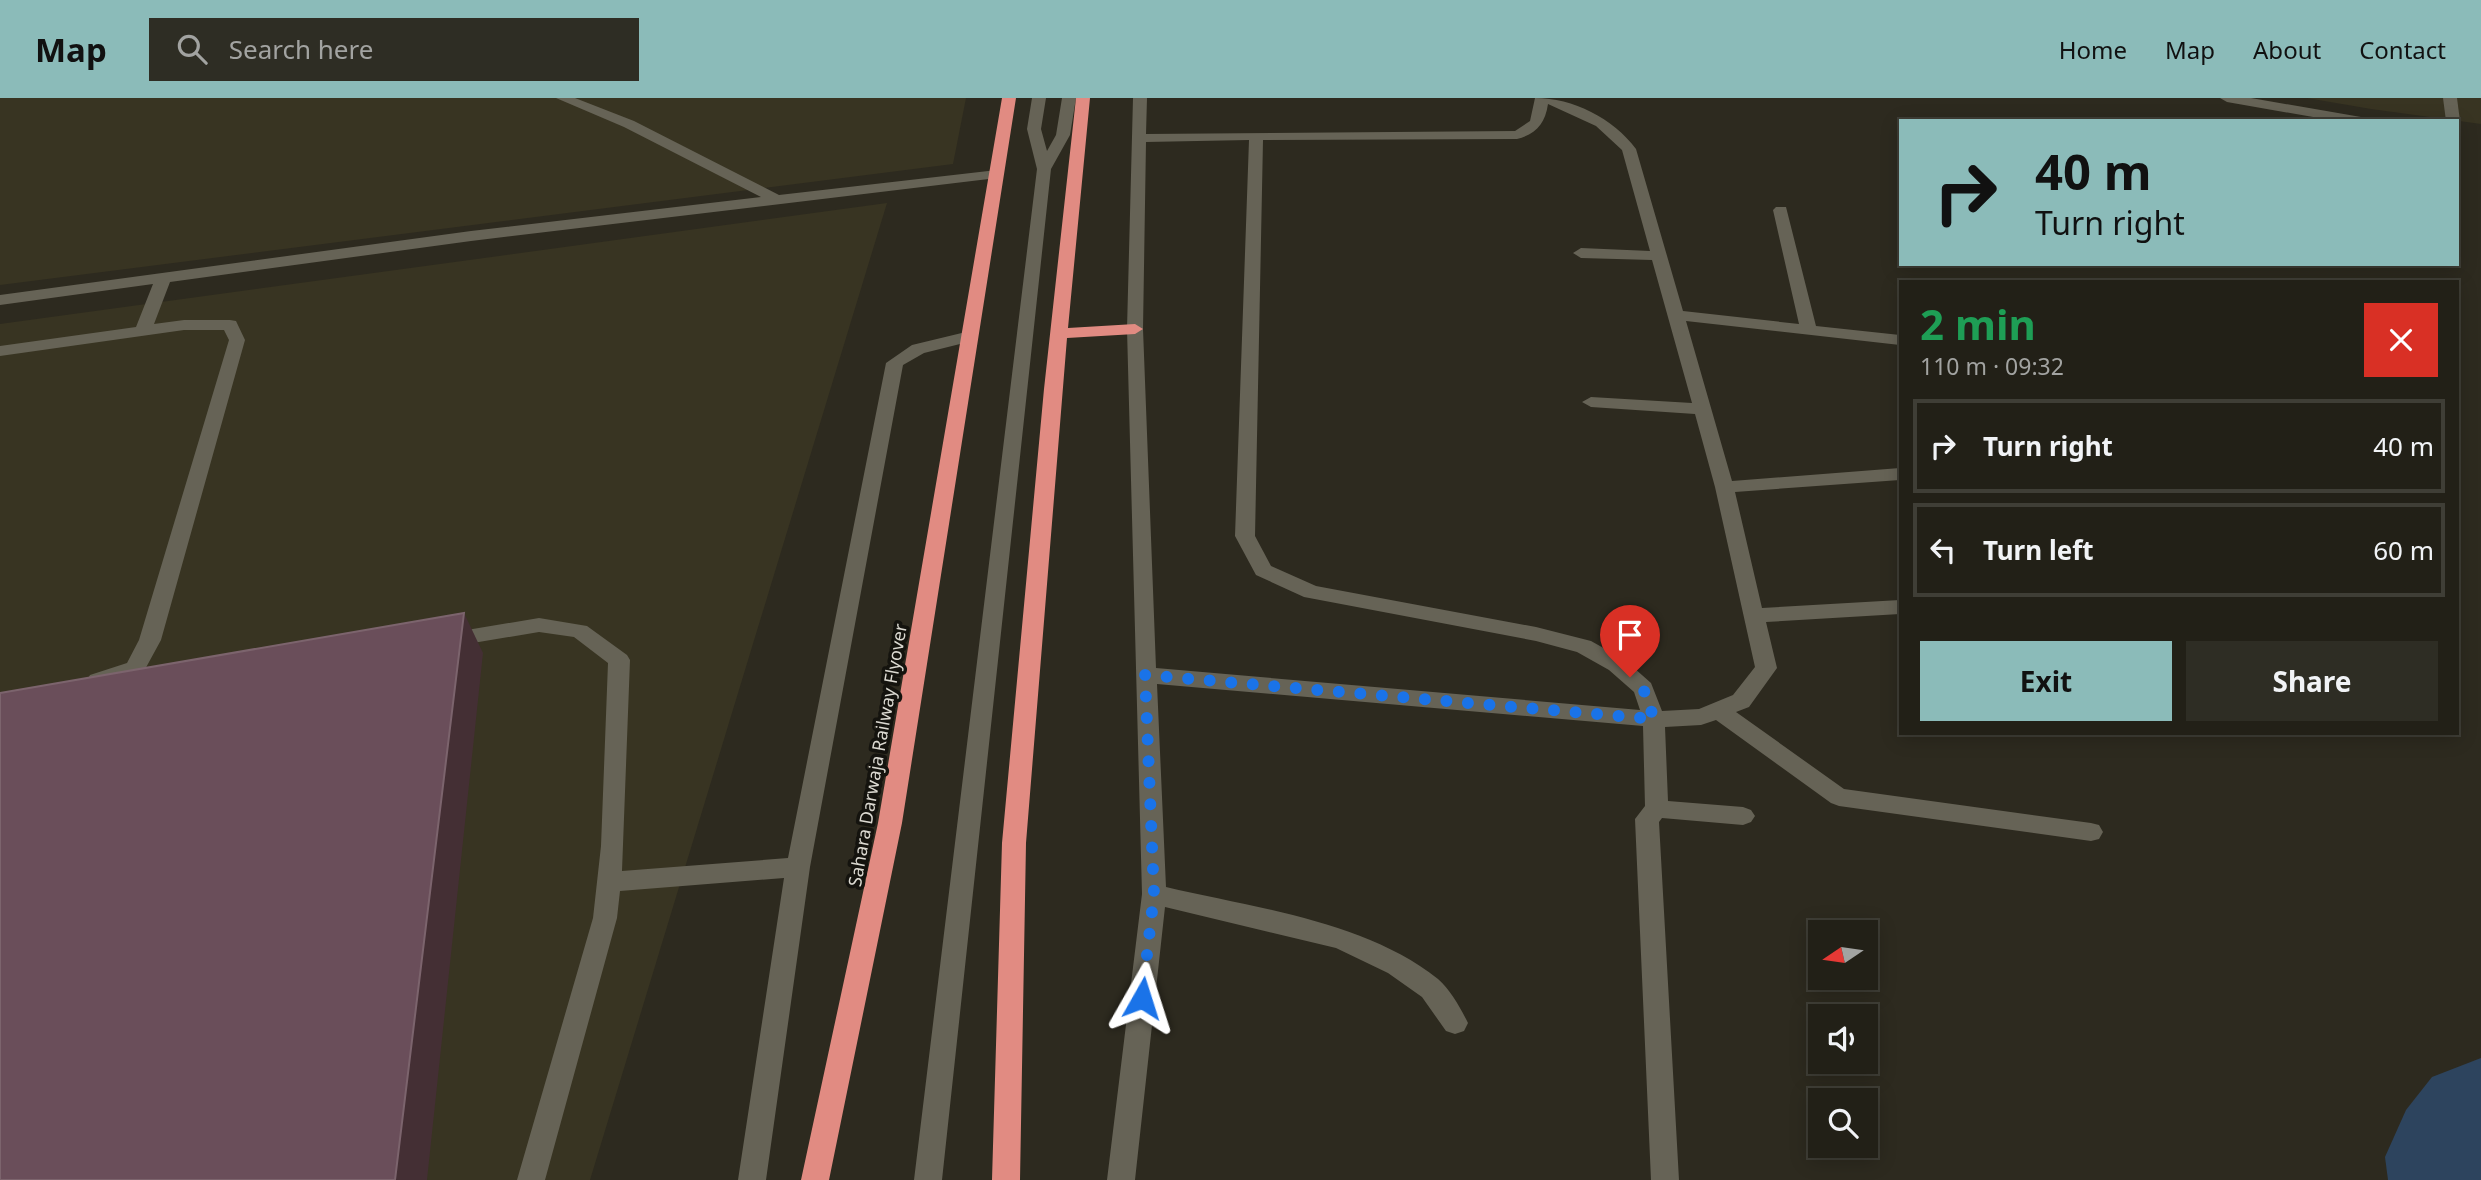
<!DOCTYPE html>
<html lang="en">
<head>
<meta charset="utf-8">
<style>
	:root { --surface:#222017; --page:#2e2d24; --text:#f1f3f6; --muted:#a2a3a1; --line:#3f3e36; --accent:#8bbbb9 }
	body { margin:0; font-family:"Noto Sans",sans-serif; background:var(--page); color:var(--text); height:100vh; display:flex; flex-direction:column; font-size:26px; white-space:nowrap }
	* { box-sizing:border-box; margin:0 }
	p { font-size:23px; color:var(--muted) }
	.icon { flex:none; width:38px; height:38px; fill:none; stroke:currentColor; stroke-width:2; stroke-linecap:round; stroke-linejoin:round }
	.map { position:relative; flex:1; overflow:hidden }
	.sheet { position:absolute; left:1899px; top:182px; width:560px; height:455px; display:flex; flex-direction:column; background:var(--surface); border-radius:0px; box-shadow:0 4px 18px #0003,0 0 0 2px var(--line) }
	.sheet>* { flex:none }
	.guide { position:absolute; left:1899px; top:21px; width:560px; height:147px; border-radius:0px; box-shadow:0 4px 18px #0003,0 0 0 2px var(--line); background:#8bbbb9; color:#111; overflow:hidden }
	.needle { width:46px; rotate:257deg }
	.tools { position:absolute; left:1808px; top:822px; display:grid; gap:14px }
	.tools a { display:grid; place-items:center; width:70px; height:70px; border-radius:0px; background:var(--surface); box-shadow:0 4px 18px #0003,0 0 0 2px var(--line); font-size:35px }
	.pin { position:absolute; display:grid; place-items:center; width:60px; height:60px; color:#fff; margin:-72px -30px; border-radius:50% 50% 50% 0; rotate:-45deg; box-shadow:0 0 7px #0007 }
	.pin .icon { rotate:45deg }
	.me { position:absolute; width:77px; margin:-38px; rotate:6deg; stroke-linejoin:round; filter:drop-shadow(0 0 5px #0008) }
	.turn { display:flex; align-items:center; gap:24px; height:147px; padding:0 21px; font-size:32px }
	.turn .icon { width:91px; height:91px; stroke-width:2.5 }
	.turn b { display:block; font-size:49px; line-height:60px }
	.round { display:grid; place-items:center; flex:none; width:74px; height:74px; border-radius:0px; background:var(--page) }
	.summary { display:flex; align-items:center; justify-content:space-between; height:119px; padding:0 21px }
	h1 { font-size:42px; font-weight:700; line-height:52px; color:#1e9e55 }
	.primary-button { display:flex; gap:14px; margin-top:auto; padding:14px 21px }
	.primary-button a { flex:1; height:80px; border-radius:0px; background:var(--accent); color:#111; font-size:28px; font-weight:700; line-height:80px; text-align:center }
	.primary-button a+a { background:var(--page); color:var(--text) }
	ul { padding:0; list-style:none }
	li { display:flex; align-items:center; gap:21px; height:94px; margin:0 14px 10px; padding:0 7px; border:4px solid var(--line); border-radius:0px }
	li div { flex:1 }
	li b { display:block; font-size:26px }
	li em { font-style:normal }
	header { display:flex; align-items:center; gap:42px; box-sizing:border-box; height:98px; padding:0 35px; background:var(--accent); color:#111 }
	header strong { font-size:33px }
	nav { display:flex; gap:38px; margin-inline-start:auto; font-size:24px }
	.search { width:490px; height:63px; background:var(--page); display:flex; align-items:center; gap:18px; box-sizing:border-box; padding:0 24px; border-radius:0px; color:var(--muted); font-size:26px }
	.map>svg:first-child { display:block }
	.built { fill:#383422 }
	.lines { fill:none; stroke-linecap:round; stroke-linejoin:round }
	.river { fill:#2d445e; fill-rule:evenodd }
	.minor { fill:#666356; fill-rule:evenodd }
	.highway { fill:#e18b82; fill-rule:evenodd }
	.shaded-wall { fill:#442f34 }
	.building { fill:#6a4e5a; stroke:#7c646d; stroke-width:2 }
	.route { stroke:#1a73e8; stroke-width:12; stroke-dasharray:0 21.6 }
	.labels { text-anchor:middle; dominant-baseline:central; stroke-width:7; stroke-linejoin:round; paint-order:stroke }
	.street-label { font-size:18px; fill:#dbd9d1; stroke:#14130e }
</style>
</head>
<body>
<header>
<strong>Map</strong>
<div class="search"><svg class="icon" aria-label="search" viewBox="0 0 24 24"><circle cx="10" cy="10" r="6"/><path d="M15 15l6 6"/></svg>Search here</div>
<nav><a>Home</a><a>Map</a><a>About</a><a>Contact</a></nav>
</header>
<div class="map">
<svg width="2481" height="1082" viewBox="0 0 2481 1082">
	<rect width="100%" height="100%" fill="#2d2a1f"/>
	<path class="built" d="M 0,0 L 966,0 L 953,66 L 0,187 Z
		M 2307,0 L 2481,0 L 2481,26 L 2371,11 Z
		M 887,105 L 590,1082 L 0,1082 L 0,226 Z"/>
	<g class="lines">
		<path class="river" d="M 2481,960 L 2481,1082 L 2388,1082 L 2385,1059 L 2406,1012 L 2432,979 Z"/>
		<path class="minor" d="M 556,0 L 575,0 L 634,23 L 779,97 L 997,72 L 1004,76 L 997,80 L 471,143 L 170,184 L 154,226 L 184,222 L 230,222 L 236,223 L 245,242 L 161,542 L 143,575 L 98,590 L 90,587 L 87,582 L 90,577 L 127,565 L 139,542 L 229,242 L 224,232 L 184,232 L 0,258 L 0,248 L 136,229 L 153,186 L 0,207 L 0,197 L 471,133 L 761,99 L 624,29 Z
			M 1032,0 L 1046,0 L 1041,31 L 1047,53 L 1056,37 L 1062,0 L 1076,0 L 1070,37 L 1051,71 L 942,1082 L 914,1082 L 1037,71 L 1027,31 Z
			M 1133,0 L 1147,0 L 1146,36 L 1515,33 L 1530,23 L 1535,0 C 1573,0 1613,20 1636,51 L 1683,213 L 1799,226 L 1773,112 L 1776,109 L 1786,109 L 1816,228 L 1900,237 L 1900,247 L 1686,223 L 1732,383 L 1900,370 L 1900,382 L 1735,394 L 1762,510 L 1900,502 L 1900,516 L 1766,524 L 1777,570 L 1749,609 L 1736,614 L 1844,691 L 2091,725 L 2099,727 L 2103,734 L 2099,741 L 2091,743 L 1839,708 L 1831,705 L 1716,622 L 1701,627 L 1665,629 L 1668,703 L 1743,709 L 1751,712 L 1755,718 L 1751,724 L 1743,727 L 1662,720 L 1659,724 L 1679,1082 L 1651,1082 L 1635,721 L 1645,708 L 1643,628 L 1157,586 L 1166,789 C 1255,810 1365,823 1438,881 C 1450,891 1461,911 1468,925 L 1464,933 L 1455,936 L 1446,933 L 1422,899 L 1388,875 L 1336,850 L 1165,809 L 1135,1082 L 1107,1082 L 1142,796 L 1127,231 ZM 1548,6 L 1596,28 L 1622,52 L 1650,153 L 1581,150 L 1573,155 L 1581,160 L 1652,162 L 1692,305 L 1591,299 L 1582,304 L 1591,309 L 1695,316 L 1715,389 L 1755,569 L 1733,597 L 1699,611 L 1662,613 L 1651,585 L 1625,562 L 1591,543 L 1536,529 L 1316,488 L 1271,468 L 1255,438 L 1263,42 L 1517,41 C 1536,36 1545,26 1548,6 ZM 1249,42 L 1235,438 L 1256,477 L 1304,499 L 1536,543 L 1577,554 L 1609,572 L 1634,594 L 1640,612 L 1156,570 L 1143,231 L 1146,44 Z
			M 2220,0 L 2251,0 L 2361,19 L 2368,23 L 2336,23 L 2227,4 Z
			M 2443,0 L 2457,0 L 2460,23 L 2458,26 L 2457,23 L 2446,23 Z
			M 970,233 L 976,234 L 978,238 L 976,242 L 924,255 L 903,267 L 810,769 L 766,1082 L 738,1082 L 784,780 L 620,793 L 617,820 L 545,1082 L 517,1082 L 593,820 L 601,748 L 608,565 L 574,539 L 539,534 L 449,549 L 442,547 L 438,542 L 442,537 L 449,535 L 539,520 L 587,528 L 627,557 L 630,562 L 622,773 L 788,760 L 886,265 L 912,247 Z"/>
		<path class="highway" d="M 1002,0 L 1016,0 L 902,725 L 829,1082 L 801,1082 L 878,725 Z
			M 1076,0 L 1090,0 L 1068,230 L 1135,226 L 1143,231 L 1135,236 L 1067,240 L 1026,745 L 1020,1082 L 992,1082 L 1002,745 L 1044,291 Z"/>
	</g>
	<path class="shaded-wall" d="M 464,515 L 483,555 L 427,1082 L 395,1082 Z"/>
	<path class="building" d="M 464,515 L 395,1082 L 0,1082 L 0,595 Z"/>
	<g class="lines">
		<path class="route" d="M 1142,900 L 1154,796 L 1145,577 L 1654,621 L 1643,590 L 1630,579"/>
	</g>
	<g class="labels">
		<g class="street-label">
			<text transform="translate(877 657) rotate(-80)">Sahara Darwaja Railway Flyover</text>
		</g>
	</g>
</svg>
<div class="tools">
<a><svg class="needle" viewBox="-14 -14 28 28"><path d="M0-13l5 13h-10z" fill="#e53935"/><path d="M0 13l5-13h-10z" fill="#a2a3a1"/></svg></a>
<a><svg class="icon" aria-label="sound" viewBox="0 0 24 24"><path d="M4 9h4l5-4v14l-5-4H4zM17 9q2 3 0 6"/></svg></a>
<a><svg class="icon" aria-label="search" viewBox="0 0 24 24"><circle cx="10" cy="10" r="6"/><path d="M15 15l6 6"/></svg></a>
</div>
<div class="pin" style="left:1630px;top:579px;background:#d93025"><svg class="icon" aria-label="arrive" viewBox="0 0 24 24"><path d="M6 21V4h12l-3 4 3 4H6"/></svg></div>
<svg class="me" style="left:1142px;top:900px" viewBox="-20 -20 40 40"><path d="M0-17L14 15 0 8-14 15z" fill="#1a73e8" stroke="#fff" stroke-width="4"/></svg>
<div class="guide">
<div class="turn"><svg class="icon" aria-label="right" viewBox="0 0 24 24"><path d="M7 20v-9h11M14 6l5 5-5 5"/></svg><div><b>40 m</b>Turn right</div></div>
</div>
<section class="sheet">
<div class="summary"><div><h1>2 min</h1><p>110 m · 09:32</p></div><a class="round" style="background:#d93025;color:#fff"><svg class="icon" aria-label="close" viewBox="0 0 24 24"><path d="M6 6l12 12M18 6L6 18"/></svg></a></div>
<ul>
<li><svg class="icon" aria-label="right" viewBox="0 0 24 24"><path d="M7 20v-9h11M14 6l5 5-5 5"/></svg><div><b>Turn right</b></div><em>40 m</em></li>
<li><svg class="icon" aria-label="left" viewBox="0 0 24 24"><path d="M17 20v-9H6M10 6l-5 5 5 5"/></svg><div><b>Turn left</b></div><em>60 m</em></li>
</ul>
<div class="primary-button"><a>Exit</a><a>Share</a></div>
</section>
</div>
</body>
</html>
